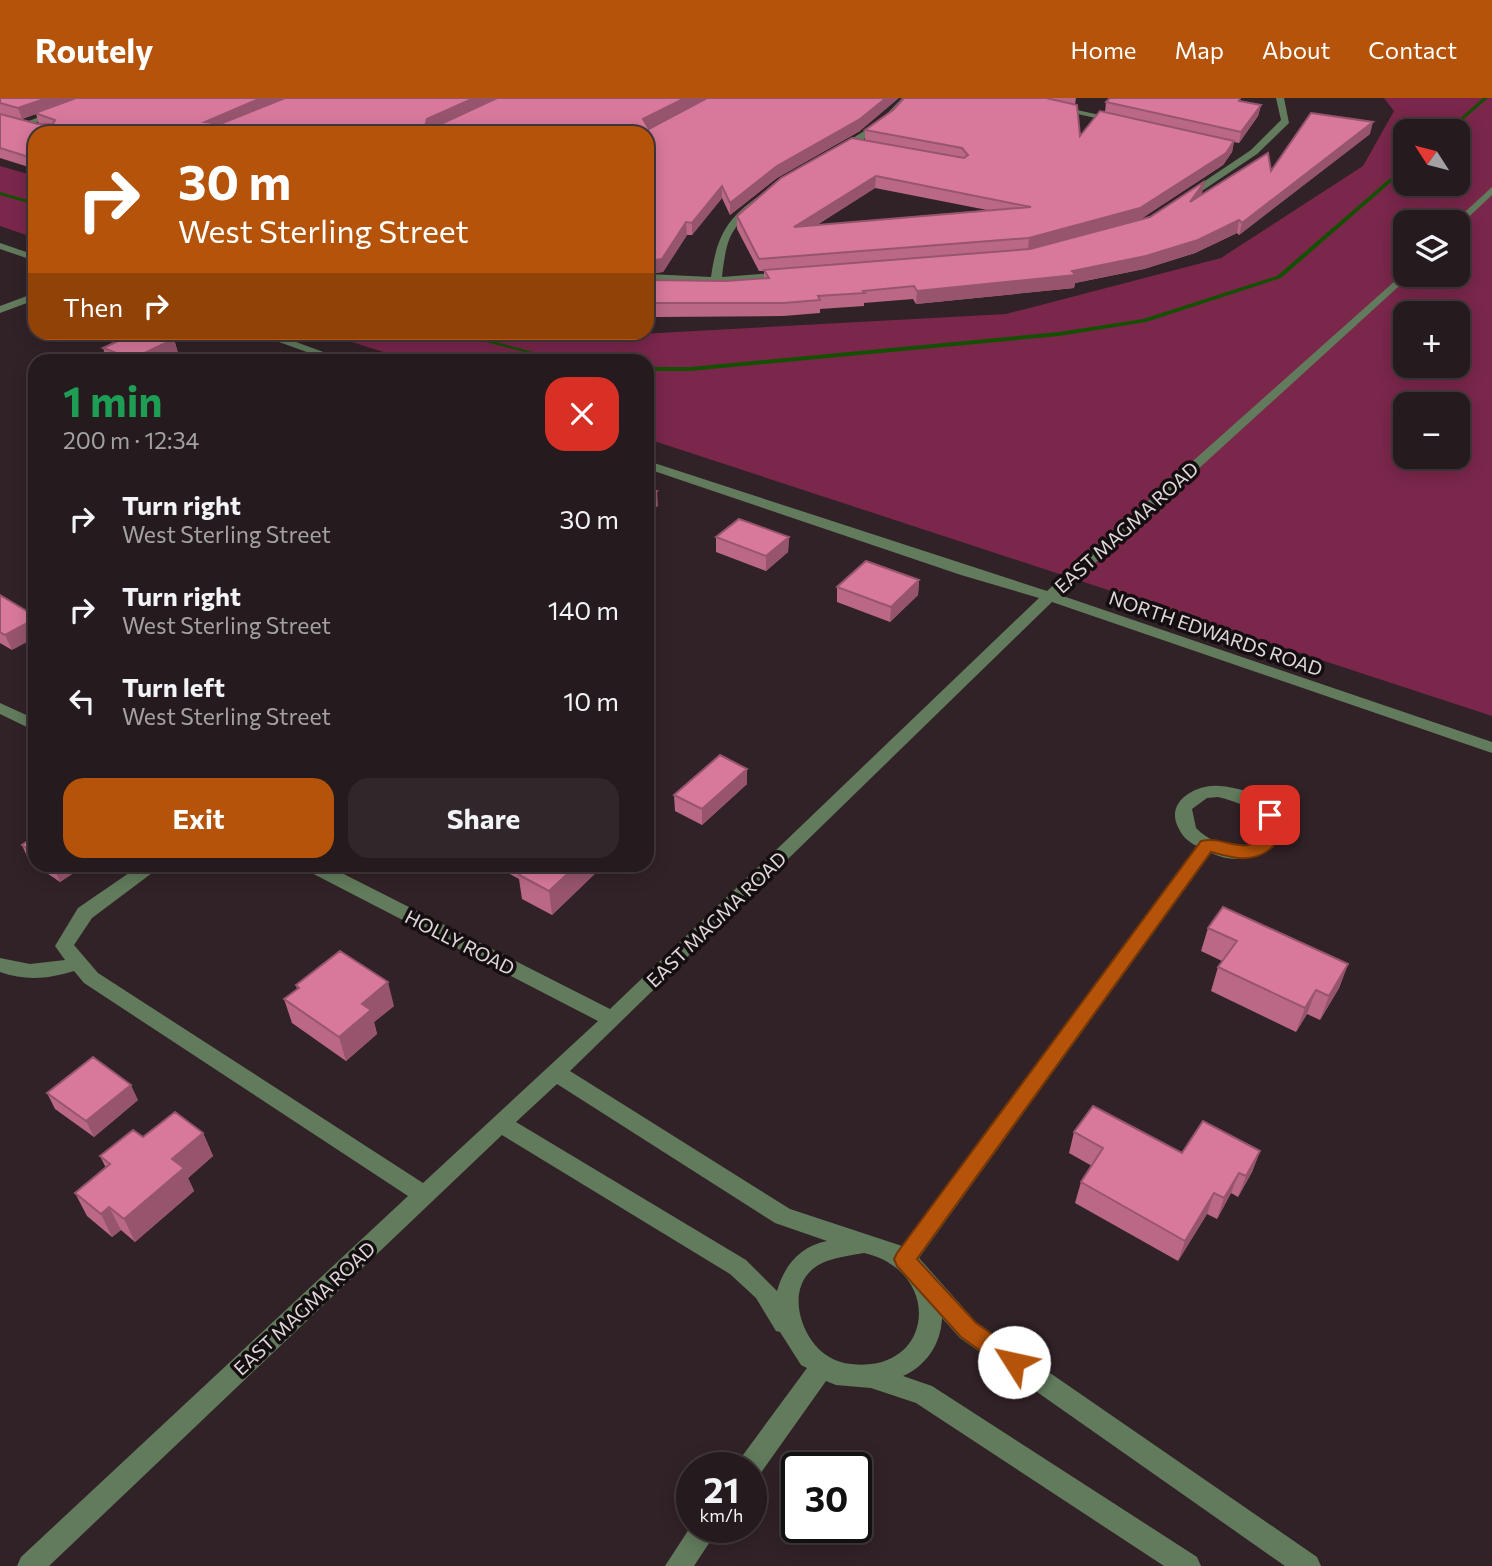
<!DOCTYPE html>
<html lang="en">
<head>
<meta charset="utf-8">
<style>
	:root { --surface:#251a1d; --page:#31272a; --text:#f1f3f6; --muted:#a3a1a4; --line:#42383b; --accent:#b45309 }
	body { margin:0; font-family:Commissioner,sans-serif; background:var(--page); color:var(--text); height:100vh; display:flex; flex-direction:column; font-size:26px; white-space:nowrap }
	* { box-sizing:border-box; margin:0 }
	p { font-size:23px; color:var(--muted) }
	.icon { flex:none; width:38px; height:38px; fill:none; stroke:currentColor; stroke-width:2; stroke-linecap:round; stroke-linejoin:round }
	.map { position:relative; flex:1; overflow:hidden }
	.sheet { position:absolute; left:28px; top:256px; width:626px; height:518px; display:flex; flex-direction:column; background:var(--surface); border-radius:21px; box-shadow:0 4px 18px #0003,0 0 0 2px var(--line) }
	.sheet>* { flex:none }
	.hud { position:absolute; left:28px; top:28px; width:626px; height:214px; border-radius:21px; box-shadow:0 4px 18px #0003,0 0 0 2px var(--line); background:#b45309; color:#fff; overflow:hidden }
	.needle { width:46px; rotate:306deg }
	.controls { position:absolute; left:1393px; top:21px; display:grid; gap:14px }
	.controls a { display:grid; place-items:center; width:77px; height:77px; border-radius:14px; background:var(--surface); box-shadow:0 4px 18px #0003,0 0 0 2px var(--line); font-size:35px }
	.speed { position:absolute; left:676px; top:1354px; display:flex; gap:14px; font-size:35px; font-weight:700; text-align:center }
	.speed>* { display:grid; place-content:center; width:91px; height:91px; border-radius:50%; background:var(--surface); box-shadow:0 4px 18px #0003,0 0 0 2px var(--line); line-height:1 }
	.speed small { font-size:18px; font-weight:400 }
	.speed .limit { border:4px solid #111; border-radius:10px; background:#fff; color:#111 }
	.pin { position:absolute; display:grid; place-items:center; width:60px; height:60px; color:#fff; margin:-30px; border-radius:14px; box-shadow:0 4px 10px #0006 }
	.me { position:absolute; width:77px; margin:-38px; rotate:305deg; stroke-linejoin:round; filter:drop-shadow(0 0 5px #0008) }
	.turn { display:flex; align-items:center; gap:24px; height:147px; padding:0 35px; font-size:32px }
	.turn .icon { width:91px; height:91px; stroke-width:2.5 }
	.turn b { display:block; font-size:49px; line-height:60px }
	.then { display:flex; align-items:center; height:66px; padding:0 35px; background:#0003; gap:14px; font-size:26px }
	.round { display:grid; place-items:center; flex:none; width:74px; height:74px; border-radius:21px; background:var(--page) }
	.overview { display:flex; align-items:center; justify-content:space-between; height:119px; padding:0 35px }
	h1 { font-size:42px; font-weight:700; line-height:52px; color:#1e9e55 }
	.button { display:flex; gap:14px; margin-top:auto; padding:14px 35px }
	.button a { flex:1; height:80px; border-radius:21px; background:var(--accent); color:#fff; font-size:28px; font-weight:700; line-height:80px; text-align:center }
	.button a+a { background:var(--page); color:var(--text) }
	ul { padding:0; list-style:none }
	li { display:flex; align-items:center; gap:21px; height:91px; padding:0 35px }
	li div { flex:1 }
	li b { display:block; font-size:26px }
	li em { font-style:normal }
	header { display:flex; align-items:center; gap:42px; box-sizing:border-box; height:98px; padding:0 35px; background:var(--accent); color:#fff }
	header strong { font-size:33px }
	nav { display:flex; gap:38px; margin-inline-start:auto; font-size:24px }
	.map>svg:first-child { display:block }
	.green { fill:#7a274b; fill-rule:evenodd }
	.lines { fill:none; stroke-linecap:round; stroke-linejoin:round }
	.stream { fill:#135100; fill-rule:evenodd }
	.minor { fill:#627b5c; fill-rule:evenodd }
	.wall { fill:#ba6886; fill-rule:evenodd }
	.shaded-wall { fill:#97556d }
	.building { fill:#d8799c; stroke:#97556d; stroke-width:2; fill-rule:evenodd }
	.route { fill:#b45309; stroke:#753606; stroke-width:2 }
	.labels { text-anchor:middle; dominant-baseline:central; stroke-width:7; stroke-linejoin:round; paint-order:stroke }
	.street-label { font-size:19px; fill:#e1d7da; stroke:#140e10 }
</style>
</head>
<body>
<header>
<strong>Routely</strong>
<nav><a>Home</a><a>Map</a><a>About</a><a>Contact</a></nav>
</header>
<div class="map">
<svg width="1492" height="1468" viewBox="0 0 1492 1468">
	<rect width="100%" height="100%" fill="#312227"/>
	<path class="green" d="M 1384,0 L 1492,0 L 1492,618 L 648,341 L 648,262 L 409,262 L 323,235 L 640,236 L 1006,216 L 1221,160 L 1363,68 L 1394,13 ZM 1405,33 L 1458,33 L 1458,86 L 1405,86 ZM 1405,124 L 1458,124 L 1458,177 L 1405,177 ZM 1405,215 L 1458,215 L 1458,268 L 1405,268 ZM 1405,306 L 1458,306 L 1458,359 L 1405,359 Z
		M 0,68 L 35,78 L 35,140 L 0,128 Z"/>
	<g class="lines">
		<path class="stream" d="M 1483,0 L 1488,0 L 1450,33 L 1446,33 Z
			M 1403,69 L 1405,69 L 1405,72 L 1281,180 L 1146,224 L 1059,238 L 690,273 L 648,273 L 648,269 L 690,269 L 1059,234 L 1143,221 L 1277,178 Z
			M 0,94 L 35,104 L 35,107 L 0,97 Z
			M 447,234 L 459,234 L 563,262 L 555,262 Z"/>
		<path class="minor" d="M 89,0 L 101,0 L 25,29 L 18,27 Z
			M 902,0 L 911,0 L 886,27 L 843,54 L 837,54 L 837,50 L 880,23 Z
			M 1006,0 L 1023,0 L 1122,22 L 1118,25 Z
			M 1276,0 L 1284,0 L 1289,25 L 1257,56 L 1187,103 L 1181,103 L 1181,99 L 1251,52 L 1281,22 Z
			M 1492,89 L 1492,97 L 1458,129 L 1458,124 L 1454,124 Z
			M 765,94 L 773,96 C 736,130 728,124 722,179 L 787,174 L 792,177 L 791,179 L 716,186 L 648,182 L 648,176 L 711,179 C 717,136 728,118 765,94 Z
			M 0,145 L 35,157 L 35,163 L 0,151 Z
			M 1405,174 L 1405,177 L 1410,177 L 1409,179 L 1060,497 L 1492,644 L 1492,655 L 1052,504 L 570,973 L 790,1111 L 902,1148 L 1197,748 C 1188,744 1182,738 1178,729 C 1165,703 1197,686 1219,688 C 1236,689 1258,695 1271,706 C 1276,711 1279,719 1282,725 C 1275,758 1240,769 1211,755 L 919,1160 L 976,1224 L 1317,1459 L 1321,1468 L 1285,1468 L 960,1240 L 942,1220 C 941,1246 926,1268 903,1278 L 932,1288 L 1197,1459 L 1201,1468 L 1164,1468 L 916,1305 L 871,1290 L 836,1287 L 826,1283 L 758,1379 L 751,1382 L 751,1370 L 736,1370 L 740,1361 L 807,1270 L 801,1267 L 780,1234 L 776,1233 L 756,1200 L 730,1176 L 502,1037 L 49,1468 L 17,1468 L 21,1459 L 408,1098 L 84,885 L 74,873 C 48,881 26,883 0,874 L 0,860 L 30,866 L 65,862 L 55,848 L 78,810 L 142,766 L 164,766 L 92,820 L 74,847 L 98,875 L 423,1085 L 598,923 L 302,770 L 299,766 L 324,766 L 610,911 L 1039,500 L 961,477 L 648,371 L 648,363 L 1047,493 ZM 1218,699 C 1311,721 1242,776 1196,730 L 1192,711 L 1207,700 ZM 557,986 L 775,1125 L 827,1143 C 800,1148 784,1168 777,1193 L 746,1162 L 516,1024 ZM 864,1155 C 944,1173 934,1276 851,1266 C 836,1265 821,1256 812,1243 C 793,1216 791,1176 827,1163 C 839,1159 852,1157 864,1155 Z
			M 35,195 L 35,202 L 0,215 L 0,208 Z
			M 251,234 L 269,234 L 345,262 L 329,262 Z
			M 0,605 L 35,621 L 35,633 L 0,616 Z
			M 691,1428 L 719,1430 L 694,1468 L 665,1468 Z"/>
	</g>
	<path class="wall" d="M 0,0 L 648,30 L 860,33 L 777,80 L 730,117 L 722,100 L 692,137 L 687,137 L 663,174 L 655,175 L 656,182 L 726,183 L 764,181 L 764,173 L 759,173 L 737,131 L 737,118 L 865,42 L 865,32 L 893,12 L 904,0 L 1076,0 L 1075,7 L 1080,38 L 1105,14 L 1106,4 L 1239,3 L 1261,7 L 1258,18 L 1239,45 L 1234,44 L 1232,54 L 1223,67 L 1139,122 L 1150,119 L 1202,95 L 1201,97 L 1271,73 L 1370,36 L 1239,137 L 1237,135 L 1195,155 L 1144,171 L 1075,185 L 1074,190 L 916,206 L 913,201 L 864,205 L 864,208 L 820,211 L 820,215 L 783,218 L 657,219 L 648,219 L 648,35 L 35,35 L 35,71 L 0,60 L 0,16 L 39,26 L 36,16 L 22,21 L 0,16 ZM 875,90 L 987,112 L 817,127 Z
		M 174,241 L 178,255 L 162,262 L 107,262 L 103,250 Z
		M 716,439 L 789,439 L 788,454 L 766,473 L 716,454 Z
		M 919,482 L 918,497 L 890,524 L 837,504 L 837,489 Z
		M 0,497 L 12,552 L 0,545 Z
		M 747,671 L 747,686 L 702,727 L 675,713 L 674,697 Z
		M 35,738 L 35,766 L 87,766 L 60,784 L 29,763 L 22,747 Z
		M 497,766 L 605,766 L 552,817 L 522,801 L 519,781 L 497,769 Z
		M 1208,830 L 1348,866 L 1339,890 L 1320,922 L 1307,916 L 1296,934 L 1211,893 L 1218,869 L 1222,863 L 1201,853 Z
		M 296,887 L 394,908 L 374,924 L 377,936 L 346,963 L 292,925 L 284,901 L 297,891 Z
		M 47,995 L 138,1002 L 94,1039 L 55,1011 Z
		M 1074,1034 L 1182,1055 L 1260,1053 L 1252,1074 L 1238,1099 L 1231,1095 L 1217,1121 L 1207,1116 L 1178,1163 L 1075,1105 L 1081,1084 L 1092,1068 L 1069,1055 Z
		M 203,1035 L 213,1058 L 188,1080 L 194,1093 L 135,1144 L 121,1132 L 112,1139 L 87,1118 L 75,1095 L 106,1070 L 100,1058 L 143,1039 Z"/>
	<path class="shaded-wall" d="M 47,0 L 81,0 L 22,21 L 18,10 Z
		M 261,0 L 289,0 L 209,35 L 205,24 Z
		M 474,0 L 499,0 L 428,35 L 426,25 L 427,21 Z
		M 685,0 L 706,0 L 644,33 L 643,21 Z
		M 886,0 L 899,0 L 860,33 L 777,80 L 730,117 L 730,105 L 777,68 Z
		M 1261,7 L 1258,18 L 1239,45 L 1241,34 Z
		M 1373,24 L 1370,36 L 1239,137 L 1242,125 Z
		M 1234,43 L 1232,54 L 1223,67 L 1138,123 L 1028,152 L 1029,140 Z
		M 876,78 L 875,90 L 794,141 L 794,129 Z
		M 1205,83 L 1202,95 L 1187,117 L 1190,104 Z
		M 722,88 L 722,100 L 692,137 L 692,125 Z
		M 1239,122 L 1237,135 L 1195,155 L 1144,171 L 1075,185 L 1074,190 L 916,206 L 917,193 L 1072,173 Z
		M 686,124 L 687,137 L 663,174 L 655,175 L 656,185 L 650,195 L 648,176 L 648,163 Z
		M 174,241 L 178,255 L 162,262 L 132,262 L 132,261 Z
		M 657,393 L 658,408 L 648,415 L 648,400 Z
		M 789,439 L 788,454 L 766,473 L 766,458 Z
		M 919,482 L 918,497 L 890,524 L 891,509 Z
		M 35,521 L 35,540 L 12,552 L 5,537 Z
		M 747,671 L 747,686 L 702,727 L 702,711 Z
		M 55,766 L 87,766 L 60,784 L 53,768 Z
		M 578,766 L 605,766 L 552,817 L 549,793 Z
		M 1348,866 L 1339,890 L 1320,922 L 1329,898 Z
		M 388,884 L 394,908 L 374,924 L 377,936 L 346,963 L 339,939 L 362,906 Z
		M 1316,892 L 1307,916 L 1296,934 L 1305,910 Z
		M 131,987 L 138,1002 L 94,1039 L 86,1023 Z
		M 203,1035 L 213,1058 L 188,1080 L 194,1093 L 135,1144 L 124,1121 L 172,1061 Z
		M 1260,1053 L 1252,1074 L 1238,1099 L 1246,1078 Z
		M 1239,1075 L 1231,1095 L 1217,1121 L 1224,1100 Z
		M 1214,1095 L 1207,1116 L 1178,1163 L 1185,1143 Z
		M 109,1109 L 121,1132 L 112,1139 L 101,1116 Z"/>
	<path class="building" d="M 0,0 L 47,0 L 18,10 L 0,5 Z
		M 76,0 L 261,0 L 205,24 L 220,26 L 285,0 L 474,0 L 427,21 L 426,25 L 441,26 L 497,0 L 685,0 L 643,21 L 649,31 L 707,0 L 886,0 L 860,21 L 777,68 L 730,105 L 722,88 L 692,125 L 686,124 L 662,161 L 648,163 L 648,35 L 35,35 L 35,61 L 0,50 L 0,16 L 38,26 L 53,26 L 55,22 L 35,15 Z
		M 904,0 L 1046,0 L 1077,7 L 1080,38 L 1100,13 L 1234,43 L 1226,55 L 1140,110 L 1029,140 L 759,161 L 737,118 L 781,80 L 852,40 L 964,60 L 968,57 L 962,50 L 865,32 L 893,12 ZM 876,78 L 1031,109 L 794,129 Z
		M 1110,0 L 1240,0 L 1239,3 L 1261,7 L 1241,34 L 1106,4 Z
		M 1311,15 L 1373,24 L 1242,125 L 1239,122 L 1198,142 L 1146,158 L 1072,173 L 1076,177 L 917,193 L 914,188 L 863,193 L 865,195 L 818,198 L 820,202 L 784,205 L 648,205 L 648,171 L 655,172 L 649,182 L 726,183 L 769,180 L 764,172 L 1030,151 L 1150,119 L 1205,83 L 1190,104 L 1268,55 L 1271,73 Z
		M 137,234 L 157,234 L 174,241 L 132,261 L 103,250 Z
		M 648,390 L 657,393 L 648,400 Z
		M 739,421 L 789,439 L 766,458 L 716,439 Z
		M 866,463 L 919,482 L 891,509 L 837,489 Z
		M 0,497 L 35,518 L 35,521 L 5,537 L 0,534 Z
		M 720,657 L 747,671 L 702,711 L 674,697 Z
		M 35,738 L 35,756 L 22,747 Z
		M 531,766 L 578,766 L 549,793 L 519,777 Z
		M 1223,809 L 1348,866 L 1329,898 L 1316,892 L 1305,910 L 1218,869 L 1237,843 L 1208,830 Z
		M 340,853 L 388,884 L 362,906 L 371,912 L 339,939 L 284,901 L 299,890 L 296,887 Z
		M 93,959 L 131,987 L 86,1023 L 47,995 Z
		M 1093,1008 L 1182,1055 L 1203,1023 L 1260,1053 L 1246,1078 L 1239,1075 L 1224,1100 L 1214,1095 L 1185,1143 L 1081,1084 L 1103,1050 L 1074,1034 Z
		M 175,1014 L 203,1035 L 172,1061 L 184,1070 L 124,1121 L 109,1109 L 101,1116 L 75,1095 L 110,1066 L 100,1058 L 133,1032 L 143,1039 Z"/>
	<path class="route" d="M 1270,712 L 1276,714 C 1291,741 1266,763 1238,760 C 1229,759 1219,756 1211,754 L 917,1161 L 976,1225 L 1021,1256 L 1025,1264 L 1021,1271 L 1014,1274 L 1006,1271 L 961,1239 L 897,1168 L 894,1161 L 897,1155 L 1201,743 C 1224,737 1245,760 1265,737 L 1266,728 L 1262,717 Z"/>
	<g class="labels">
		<g class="street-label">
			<text transform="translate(1126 429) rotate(-42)">EAST MAGMA ROAD</text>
			<text transform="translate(1216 535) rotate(19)">NORTH EDWARDS ROAD</text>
			<text transform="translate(716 821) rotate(-44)">EAST MAGMA ROAD</text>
			<text transform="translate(460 844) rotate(27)">HOLLY ROAD</text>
			<text transform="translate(304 1210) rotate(-43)">EAST MAGMA ROAD</text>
		</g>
	</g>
</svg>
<div class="controls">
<a><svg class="needle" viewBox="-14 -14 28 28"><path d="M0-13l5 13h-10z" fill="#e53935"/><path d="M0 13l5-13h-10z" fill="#a3a1a4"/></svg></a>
<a><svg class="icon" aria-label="layers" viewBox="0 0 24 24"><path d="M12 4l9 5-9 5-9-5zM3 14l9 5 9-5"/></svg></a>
<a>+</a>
<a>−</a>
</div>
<div class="speed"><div>21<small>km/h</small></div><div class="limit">30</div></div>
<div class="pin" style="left:1270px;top:717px;background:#d93025"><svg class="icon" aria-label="arrive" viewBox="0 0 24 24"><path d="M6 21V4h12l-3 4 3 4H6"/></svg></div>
<svg class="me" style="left:1014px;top:1264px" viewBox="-20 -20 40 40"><circle r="19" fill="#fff"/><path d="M0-13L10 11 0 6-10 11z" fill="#b45309"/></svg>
<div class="hud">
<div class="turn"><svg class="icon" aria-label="right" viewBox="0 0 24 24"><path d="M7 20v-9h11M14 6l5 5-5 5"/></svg><div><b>30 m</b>West Sterling Street</div></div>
<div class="then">Then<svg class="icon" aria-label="right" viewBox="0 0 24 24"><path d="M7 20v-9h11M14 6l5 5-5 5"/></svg></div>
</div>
<section class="sheet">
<div class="overview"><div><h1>1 min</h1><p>200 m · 12:34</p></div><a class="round" style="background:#d93025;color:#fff"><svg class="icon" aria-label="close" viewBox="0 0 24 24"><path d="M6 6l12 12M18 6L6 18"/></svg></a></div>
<ul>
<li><svg class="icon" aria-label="right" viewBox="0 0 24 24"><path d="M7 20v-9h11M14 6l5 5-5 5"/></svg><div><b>Turn right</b><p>West Sterling Street</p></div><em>30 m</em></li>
<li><svg class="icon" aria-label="right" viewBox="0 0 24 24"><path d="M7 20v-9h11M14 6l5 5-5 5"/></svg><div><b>Turn right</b><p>West Sterling Street</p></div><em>140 m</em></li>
<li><svg class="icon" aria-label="left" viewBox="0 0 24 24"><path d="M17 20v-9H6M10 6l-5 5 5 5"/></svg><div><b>Turn left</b><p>West Sterling Street</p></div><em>10 m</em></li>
</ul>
<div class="button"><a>Exit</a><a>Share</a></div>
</section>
</div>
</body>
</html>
